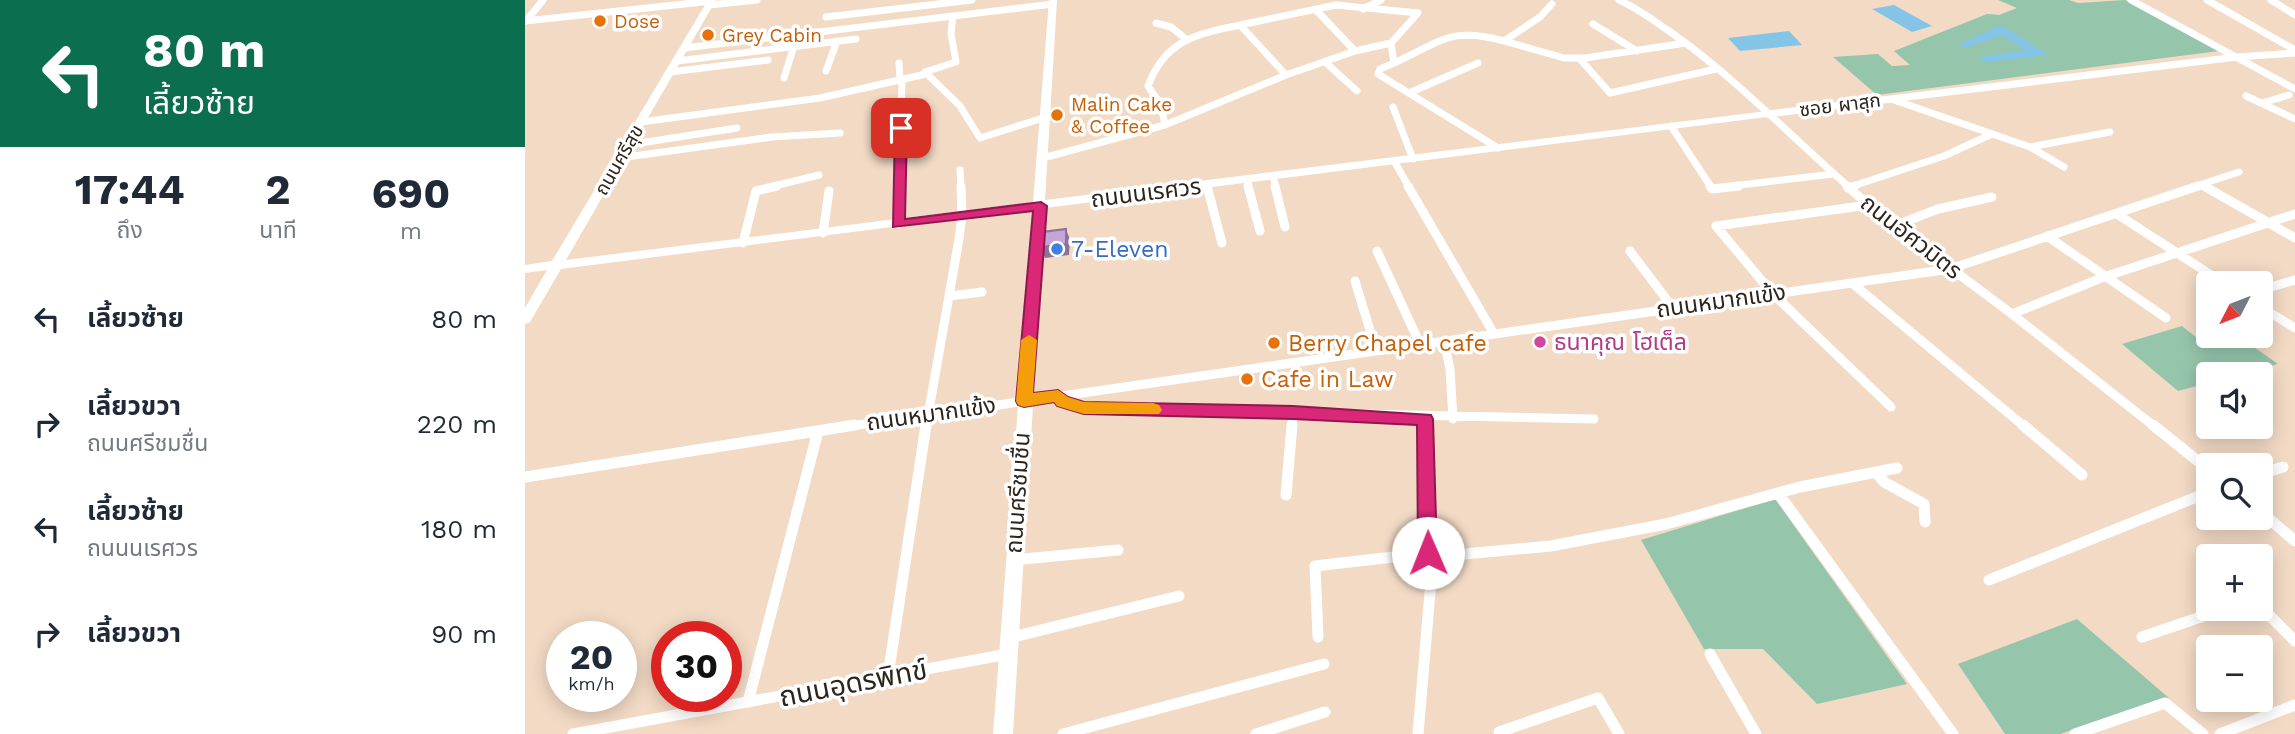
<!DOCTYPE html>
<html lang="th">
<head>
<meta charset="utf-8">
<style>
	:root { --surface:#fff; --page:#f6f6f7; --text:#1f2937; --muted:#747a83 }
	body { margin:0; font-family:"Work Sans","Noto Sans Thai",sans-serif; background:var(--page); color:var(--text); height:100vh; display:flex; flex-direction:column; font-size:26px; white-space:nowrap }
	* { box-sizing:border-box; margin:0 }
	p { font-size:23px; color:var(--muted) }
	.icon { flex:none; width:38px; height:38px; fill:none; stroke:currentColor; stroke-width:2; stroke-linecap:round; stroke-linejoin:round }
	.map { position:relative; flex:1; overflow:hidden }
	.panel { display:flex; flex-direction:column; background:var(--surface); width:525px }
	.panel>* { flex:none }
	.hud { background:#0b6e4f; color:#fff; overflow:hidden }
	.needle { width:46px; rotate:228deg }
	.controls { position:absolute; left:1671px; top:271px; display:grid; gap:14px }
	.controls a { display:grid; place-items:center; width:77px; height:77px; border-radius:7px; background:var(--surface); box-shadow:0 4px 18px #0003; font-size:35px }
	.speed { position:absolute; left:21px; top:621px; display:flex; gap:14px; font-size:35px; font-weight:700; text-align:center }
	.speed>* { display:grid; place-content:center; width:91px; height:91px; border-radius:50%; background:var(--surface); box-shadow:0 4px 18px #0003; line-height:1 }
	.speed small { font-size:18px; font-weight:400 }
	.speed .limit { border:10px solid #d22; background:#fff; color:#111 }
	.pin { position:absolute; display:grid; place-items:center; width:60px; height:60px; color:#fff; margin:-30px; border-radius:14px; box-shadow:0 4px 10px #0006 }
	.me { position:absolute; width:77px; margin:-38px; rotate:359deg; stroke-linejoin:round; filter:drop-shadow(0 0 5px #0008) }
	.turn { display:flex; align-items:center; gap:24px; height:147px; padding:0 28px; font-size:32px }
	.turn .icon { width:91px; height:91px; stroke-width:2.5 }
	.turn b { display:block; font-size:49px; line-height:60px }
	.eta { display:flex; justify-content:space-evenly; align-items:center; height:119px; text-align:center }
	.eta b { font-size:42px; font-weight:700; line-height:49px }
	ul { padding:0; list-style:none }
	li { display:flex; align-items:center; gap:21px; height:105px; padding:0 28px }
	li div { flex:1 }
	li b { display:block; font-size:26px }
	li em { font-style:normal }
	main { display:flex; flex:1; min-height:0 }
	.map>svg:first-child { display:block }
	.green { fill:#95c6ac }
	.water { fill:#84c4e6 }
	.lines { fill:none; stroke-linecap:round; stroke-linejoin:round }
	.street-far2 { stroke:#fff; stroke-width:7 }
	.street-far1 { stroke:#fff; stroke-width:9 }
	.street { stroke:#fff; stroke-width:11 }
	.secondary { fill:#fff; fill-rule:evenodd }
	.shaded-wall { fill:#8a7396 }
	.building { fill:#c5a4d7; stroke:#8a7396; stroke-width:2 }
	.route { fill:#db2777; stroke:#8e194d; stroke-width:2 }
	.slow { fill:#f59e0b }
	.food-dot { fill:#e8710a; stroke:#fff; stroke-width:2.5 }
	.shop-dot { fill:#3f7fe0; stroke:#fff; stroke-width:2.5 }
	.hotel-dot { fill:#d1479c; stroke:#fff; stroke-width:2.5 }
	.labels { text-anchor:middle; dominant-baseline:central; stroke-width:7; stroke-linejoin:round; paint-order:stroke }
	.far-food-label { font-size:19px; fill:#c56008; stroke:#fff; text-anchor:start }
	.far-street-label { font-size:19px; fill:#2d241c; stroke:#fff }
	.street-label { font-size:23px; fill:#2d241c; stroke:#fff }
	.shop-label { font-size:23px; fill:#366cbe; stroke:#fff; text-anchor:start }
	.hotel-label { font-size:23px; fill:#b23c85; stroke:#fff; text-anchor:start }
	.food-label { font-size:23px; fill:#c56008; stroke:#fff; text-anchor:start }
	.near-street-label { font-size:28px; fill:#2d241c; stroke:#fff }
</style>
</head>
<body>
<main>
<section class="panel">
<div class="hud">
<div class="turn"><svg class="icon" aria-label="left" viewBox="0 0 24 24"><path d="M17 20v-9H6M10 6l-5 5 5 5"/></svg><div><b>80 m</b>เลี้ยวซ้าย</div></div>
</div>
<div class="eta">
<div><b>17:44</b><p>ถึง</p></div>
<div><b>2</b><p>นาที</p></div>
<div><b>690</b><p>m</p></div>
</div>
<ul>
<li><svg class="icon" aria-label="left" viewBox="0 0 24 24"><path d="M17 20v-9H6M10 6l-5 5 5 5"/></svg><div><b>เลี้ยวซ้าย</b></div><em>80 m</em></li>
<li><svg class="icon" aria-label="right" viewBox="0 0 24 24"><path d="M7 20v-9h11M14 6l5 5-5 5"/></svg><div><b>เลี้ยวขวา</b><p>ถนนศรีชมชื่น</p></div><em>220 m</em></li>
<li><svg class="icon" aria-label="left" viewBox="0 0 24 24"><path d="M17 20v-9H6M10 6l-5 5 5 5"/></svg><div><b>เลี้ยวซ้าย</b><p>ถนนนเรศวร</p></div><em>180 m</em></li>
<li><svg class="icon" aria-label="right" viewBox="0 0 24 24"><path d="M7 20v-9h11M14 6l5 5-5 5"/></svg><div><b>เลี้ยวขวา</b></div><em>90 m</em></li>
</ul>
</section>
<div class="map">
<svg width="1770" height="734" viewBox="0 0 1770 734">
	<rect width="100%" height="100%" fill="#f2dac5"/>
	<path class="green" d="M 1473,0 L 1544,0 L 1553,3 L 1600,0 L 1694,51 L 1352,95 L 1308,57 L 1353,54 L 1367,66 L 1385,65 L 1369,51 L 1462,14 L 1474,15 L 1492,8 Z
		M 1657,326 L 1672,338 L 1683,333 L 1684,336 L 1713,336 L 1753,364 L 1715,374 L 1684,374 L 1683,383 L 1653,391 L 1597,344 Z
		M 1250,499 L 1382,684 L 1292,704 L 1238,649 L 1179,649 L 1116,540 Z
		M 1552,619 L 1644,698 L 1535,734 L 1480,734 L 1433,664 Z"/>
	<path class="water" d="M 1369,5 L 1407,26 L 1387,32 L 1347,9 Z
		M 1476,25 L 1523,55 L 1460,62 L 1453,57 L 1500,50 L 1477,35 L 1440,48 L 1434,44 Z
		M 1264,31 L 1277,45 L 1215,51 L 1203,38 Z"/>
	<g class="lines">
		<path class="street-far2" d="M 1094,0 C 1112,8 1128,20 1144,31 C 1210,77 1264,135 1324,187
			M 1606,0 L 1770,89
			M 1682,0 L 1770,50
			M 1746,0 L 1770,15
			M 184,5 L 232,0
			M 838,9 L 856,0
			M 428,16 L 426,33 L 431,62 L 400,72 L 435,106 L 455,138 L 521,117
			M 301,17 L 447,0
			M 0,21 L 187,1
			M 1,21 L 18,0
			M 631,23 L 646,27 L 661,39
			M 1068,24 L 1112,51
			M 715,25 L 811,5 L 893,13 L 866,43 L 869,63 L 855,69 L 853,74 L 973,148
			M 715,25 L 761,75 L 640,125 L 636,105 L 623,86 C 640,40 671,34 715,25 Z
			M 979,41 L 1039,58 L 1060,58 L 1161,43
			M 159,48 L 528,4
			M 830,51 L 866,43
			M 1054,58 L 1085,93 L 1191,69
			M 152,61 L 331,39
			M 800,62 L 832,91
			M 374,63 L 375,81
			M 869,63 C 916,42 924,26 979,41 L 1015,17 L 1027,4
			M 301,71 L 312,41
			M 145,72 L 243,60
			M 761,75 L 830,51 L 791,10
			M 259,78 L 269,46
			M 884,93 L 953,63
			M 1721,96 L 1770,119
			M 1369,100 L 1505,147 L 1539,167
			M 1737,103 L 1764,95
			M 868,107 L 888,159
			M 1242,114 L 1712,57 L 1770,53
			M 116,122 L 295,98 L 401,74
			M 1146,126 L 1186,187
			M 102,145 L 212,128
			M 1505,147 L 1585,132
			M 94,158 L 247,137 L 315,133
			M 518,158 L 640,125
			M 869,161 L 884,187
			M 435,170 L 436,187
			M 748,177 L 751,187
			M 722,180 L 724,187
			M 1679,186 L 1682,187
			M 245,187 L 294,175
			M 374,187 L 377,81
			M 1199,187 L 1308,174
			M 1325,187 L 1419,156 L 1467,134
			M 1668,187 L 1714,172"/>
		<path class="street-far1" d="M 682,186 L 697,243
			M 723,186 L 735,231
			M 750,186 L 760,227
			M 883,186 L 969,334
			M 1185,186 L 1187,189 L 1214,186
			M 1322,186 L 1357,217 L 1487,314 L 1630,427
			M 1679,186 L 1770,238
			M 1323,188 L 1330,186
			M 1343,205 L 1191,226 L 1248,294 L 1366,407
			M 1592,214 L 1700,284
			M 373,224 L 374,186
			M 1369,226 L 1413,209 L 1467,197
			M 298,233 L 304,191
			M 1522,236 L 1641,318
			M 218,243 L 231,191 L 252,186
			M 852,251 L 895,344
			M 1105,251 L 1148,308
			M 830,281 L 851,350
			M 1327,283 L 1500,427
			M 1736,290 L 1770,280
			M 425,296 L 457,292
			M 1736,307 L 1770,328
			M 1487,314 L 1579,277 L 1770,214
			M 919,341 L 925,369 L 928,419
			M 533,396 L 538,402 L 559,408 L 1069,419
			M 900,419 L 900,427
			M 319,427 L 1425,269 L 1673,186
			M 401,427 L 434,239 L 437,216 L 436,186
			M 767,427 L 768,413"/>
		<path class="street" d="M 900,425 L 903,553 L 908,557 L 1026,546 L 1141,524 L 1275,487 L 1372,468
			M 1498,425 L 1557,475
			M 1628,425 L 1684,470
			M 1351,472 L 1359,482 L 1399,504 L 1400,522
			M 1736,474 L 1758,467
			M 0,477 L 330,425
			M 1253,493 L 1428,734
			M 761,495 L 767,425
			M 1736,512 L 1770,541
			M 489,560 L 593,550
			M 1464,580 L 1684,492
			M 1736,607 L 1770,641
			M 793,637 L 790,566 L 903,553
			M 1617,637 L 1699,609
			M 484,638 L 654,596
			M 1185,654 L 1231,734
			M 363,676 L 401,425
			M 223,702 L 293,431
			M 974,732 L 1073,698 L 1094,734
			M 48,734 L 483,654
			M 538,734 L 799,664
			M 731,734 L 800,712
			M 893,734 L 908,557
			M 1550,734 L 1640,703 L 1678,734
			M 1695,734 L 1770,705"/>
		<path class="secondary" d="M 183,0 L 191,0 L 41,260 L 508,202 L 524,0 L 532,0 L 520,200 L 1242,111 L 1247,114 L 1242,117 L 520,208 L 488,734 L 468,734 L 508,209 L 36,269 L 5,322 L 0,324 L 0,308 L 22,270 L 0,273 L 0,265 L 27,261 Z"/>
	</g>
	<path class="shaded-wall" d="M 541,229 L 545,240 L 544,255 L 520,258 L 516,247 Z"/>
	<path class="building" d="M 541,229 L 541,244 L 516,247 L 517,232 Z"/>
	<path class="route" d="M 376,125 L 382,128 L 380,219 L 516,202 L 522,206 L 508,393 L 533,390 L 543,397 L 559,402 L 768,406 L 906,415 L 908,419 L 912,553 L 909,558 L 903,561 L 896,558 L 893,553 L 892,425 L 768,419 L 559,414 L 532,406 L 529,402 L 499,407 L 493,405 L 491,401 L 508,211 L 368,227 L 370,128 Z"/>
	<path class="slow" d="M 504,335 L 512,340 L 508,393 L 533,390 L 543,397 L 559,402 L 628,403 L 634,405 L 637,410 L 634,414 L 559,414 L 532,406 L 529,402 L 499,407 L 493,405 L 491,401 L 496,340 Z"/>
	<g class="food-dot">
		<circle cx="75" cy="21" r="7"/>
		<circle cx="183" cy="35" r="7"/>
		<circle cx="532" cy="115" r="7"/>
		<circle cx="749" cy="343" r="7"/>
		<circle cx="722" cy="379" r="7"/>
	</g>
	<circle class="shop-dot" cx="532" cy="249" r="7"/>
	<circle class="hotel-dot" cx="1015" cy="342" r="7"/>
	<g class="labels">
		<g class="far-food-label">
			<text x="89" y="21">Dose</text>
			<text x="197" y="35">Grey Cabin</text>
			<text x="546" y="104">Malin Cake<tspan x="546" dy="22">&amp; Coffee</tspan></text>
		</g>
		<g class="far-street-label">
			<text transform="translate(1315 105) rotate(-7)">ซอย ผาสุก</text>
			<text transform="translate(94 160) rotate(-60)">ถนนศรีสุข</text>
		</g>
		<g class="street-label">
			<text transform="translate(621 193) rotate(-7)">ถนนนเรศวร</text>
			<text transform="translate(1386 237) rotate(38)">ถนนอัศวมิตร</text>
			<text transform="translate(1196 301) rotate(-8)">ถนนหมากแข้ง</text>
			<text transform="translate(406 414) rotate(-8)">ถนนหมากแข้ง</text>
			<text transform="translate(493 493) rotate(-86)">ถนนศรีชมชื่น</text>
		</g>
		<g class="shop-label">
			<text x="546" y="249">7-Eleven</text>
		</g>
		<g class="hotel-label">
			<text x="1029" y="342">ธนาคุณ โฮเต็ล</text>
		</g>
		<g class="food-label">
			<text x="763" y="343">Berry Chapel cafe</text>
			<text x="736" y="379">Cafe in Law</text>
		</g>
		<g class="near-street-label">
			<text transform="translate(328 683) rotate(-11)">ถนนอุดรพิทข์</text>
		</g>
	</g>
</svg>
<div class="controls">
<a><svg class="needle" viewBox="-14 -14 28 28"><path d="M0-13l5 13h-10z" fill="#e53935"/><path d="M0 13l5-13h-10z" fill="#747a83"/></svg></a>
<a><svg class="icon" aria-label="sound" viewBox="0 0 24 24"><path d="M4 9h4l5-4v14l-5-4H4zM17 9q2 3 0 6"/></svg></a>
<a><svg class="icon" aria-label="search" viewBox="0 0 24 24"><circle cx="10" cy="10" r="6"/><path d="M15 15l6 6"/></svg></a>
<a>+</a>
<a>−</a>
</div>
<div class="speed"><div>20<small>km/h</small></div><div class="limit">30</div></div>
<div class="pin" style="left:376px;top:128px;background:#d93025"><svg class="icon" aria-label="arrive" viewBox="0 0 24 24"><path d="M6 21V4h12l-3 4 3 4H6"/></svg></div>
<svg class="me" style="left:903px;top:553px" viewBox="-20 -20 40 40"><circle r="19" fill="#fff"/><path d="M0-13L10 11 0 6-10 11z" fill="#db2777"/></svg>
</div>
</main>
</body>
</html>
